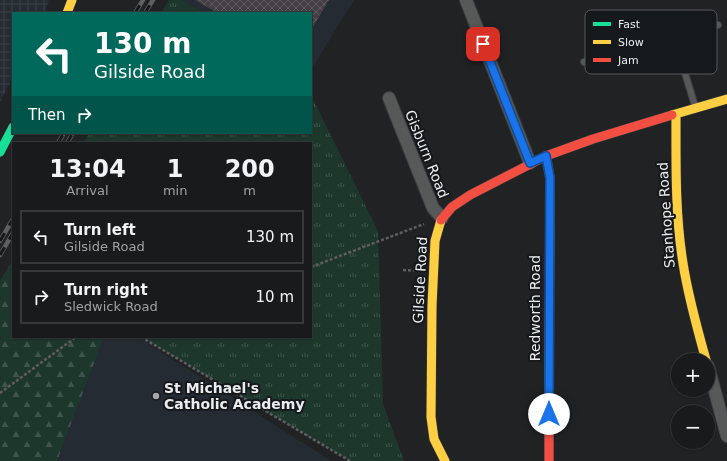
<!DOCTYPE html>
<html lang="en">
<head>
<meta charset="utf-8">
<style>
	:root { --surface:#181a1b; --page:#212324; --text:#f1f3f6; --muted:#9fa1a3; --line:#36383a }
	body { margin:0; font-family:"DejaVu Sans",sans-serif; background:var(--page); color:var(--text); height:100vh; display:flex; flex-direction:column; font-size:15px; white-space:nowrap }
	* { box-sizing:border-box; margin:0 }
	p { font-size:13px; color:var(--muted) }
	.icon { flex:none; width:22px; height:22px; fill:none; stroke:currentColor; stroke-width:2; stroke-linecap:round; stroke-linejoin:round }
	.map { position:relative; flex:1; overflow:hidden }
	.sheet { position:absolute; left:12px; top:142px; width:300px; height:196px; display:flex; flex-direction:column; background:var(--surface); border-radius:0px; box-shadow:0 1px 3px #0004,0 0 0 1px var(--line) }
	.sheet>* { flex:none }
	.hud { position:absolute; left:12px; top:12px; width:300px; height:122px; border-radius:0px; box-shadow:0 1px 3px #0004,0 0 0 1px var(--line); background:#00695c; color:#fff; overflow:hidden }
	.fabs { position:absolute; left:671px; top:353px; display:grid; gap:8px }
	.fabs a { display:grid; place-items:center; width:44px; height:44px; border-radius:50%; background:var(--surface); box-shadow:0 1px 3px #0004,0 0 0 1px var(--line); font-size:20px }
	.pin { position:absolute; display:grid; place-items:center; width:34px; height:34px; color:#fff; margin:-17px; border-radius:8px; box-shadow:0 2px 6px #0006 }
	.me { position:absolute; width:44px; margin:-22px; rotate:0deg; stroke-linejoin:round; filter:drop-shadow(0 0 3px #0008) }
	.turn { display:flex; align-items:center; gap:14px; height:84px; padding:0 16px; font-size:18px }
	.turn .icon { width:52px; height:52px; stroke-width:2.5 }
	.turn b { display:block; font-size:28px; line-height:34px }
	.then { display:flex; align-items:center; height:38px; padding:0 16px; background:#0003; gap:8px; font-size:15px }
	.eta { display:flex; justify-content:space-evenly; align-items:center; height:68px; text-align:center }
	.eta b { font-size:24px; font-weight:700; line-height:28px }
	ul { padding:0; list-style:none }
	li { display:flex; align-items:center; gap:12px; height:54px; margin:0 8px 6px; padding:0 8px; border:2px solid var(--line); border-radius:0px }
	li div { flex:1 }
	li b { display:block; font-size:15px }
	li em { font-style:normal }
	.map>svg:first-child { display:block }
	.built { fill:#252b32 }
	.industrial { fill:url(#industrial-grid) }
	.grass { fill:url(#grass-tufts) }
	.forest { fill:url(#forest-firs) }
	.building { fill:url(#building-cross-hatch) }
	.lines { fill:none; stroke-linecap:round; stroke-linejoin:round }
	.lane-casing { stroke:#3d3e40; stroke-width:8 }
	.street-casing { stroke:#3d3e40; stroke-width:14 }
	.fast-casing { stroke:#3d3e40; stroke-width:10 }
	.slow-casing { stroke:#3d3e40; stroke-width:10 }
	.jam-casing { stroke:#3d3e40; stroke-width:10 }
	.path { stroke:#5e5e60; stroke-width:2.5; stroke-dasharray:3 2; stroke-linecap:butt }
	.lane { stroke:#575858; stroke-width:6 }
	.street { stroke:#575858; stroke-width:12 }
	.fast { stroke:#16e098; stroke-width:9 }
	.slow { stroke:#ffcf43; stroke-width:9 }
	.jam { stroke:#f24e42; stroke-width:9 }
	.rail-casing { stroke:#5f5f60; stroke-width:4.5 }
	.rail { stroke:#16191c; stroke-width:3; stroke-dasharray:9; stroke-linecap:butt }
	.route-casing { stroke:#114b97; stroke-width:10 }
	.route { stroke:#1a73e8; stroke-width:7 }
	.poi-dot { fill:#a4a6a8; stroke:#16191c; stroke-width:1.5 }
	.labels { text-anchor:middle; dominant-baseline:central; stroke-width:4; stroke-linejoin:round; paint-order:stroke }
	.street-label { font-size:14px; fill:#ebedef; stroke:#16191c }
	.poi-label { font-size:14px; font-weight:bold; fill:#ebedef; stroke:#16191c; text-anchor:start }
	.key { fill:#16191c; stroke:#56595b; stroke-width:1 }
	.key-label { font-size:11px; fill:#ebedef }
</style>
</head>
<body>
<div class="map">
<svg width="727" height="461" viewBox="0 0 727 461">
	<defs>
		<pattern id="industrial-grid" width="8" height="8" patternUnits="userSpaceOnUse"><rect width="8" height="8" fill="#252b32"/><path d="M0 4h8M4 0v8" fill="none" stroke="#3a4046"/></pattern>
		<pattern id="grass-tufts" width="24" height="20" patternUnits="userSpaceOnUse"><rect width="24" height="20" fill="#1e372d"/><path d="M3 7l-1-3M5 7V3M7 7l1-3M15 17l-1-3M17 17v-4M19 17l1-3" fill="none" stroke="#3f544c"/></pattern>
		<pattern id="forest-firs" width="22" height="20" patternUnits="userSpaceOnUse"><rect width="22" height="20" fill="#1e372d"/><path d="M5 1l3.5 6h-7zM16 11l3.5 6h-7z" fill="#3f544c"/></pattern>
		<pattern id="building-cross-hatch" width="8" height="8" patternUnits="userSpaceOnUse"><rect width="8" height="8" fill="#433e45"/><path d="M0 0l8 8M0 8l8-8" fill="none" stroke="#5e5a60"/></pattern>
	</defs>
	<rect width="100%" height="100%" fill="#202224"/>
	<path class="built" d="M 182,0 L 354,0 L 311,70 L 311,13 L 204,13 Z
		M 104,337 L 138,337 L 331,461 L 57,461 Z"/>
	<path class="industrial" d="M 0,0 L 49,0 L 45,13 L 13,13 L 13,77 L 0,102 Z"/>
	<path class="grass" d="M 169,0 L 182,0 L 204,13 L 161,13 Z
		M 311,95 L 378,231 L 383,404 L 404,461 L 350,461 L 141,337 L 311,337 L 311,143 L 83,143 L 89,133 L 311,133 Z"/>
	<path class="forest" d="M 13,259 L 13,337 L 104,337 L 57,461 L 0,461 L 0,281 Z"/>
	<path class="building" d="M 195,0 L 329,0 L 311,30 L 311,13 L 218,13 Z"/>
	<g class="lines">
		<defs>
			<path id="lane" d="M 674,37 L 695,106
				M 584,62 L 718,25"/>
			<path id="street" d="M 466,0 L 530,163
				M 389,98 L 433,208 L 442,218
				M 708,366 L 727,436"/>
			<path id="fast" d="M 0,152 L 13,127"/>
			<path id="slow" d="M 67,13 L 72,0
				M 676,114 C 676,163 675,214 683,263 C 688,296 697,328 706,360
				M 672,115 L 727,99
				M 546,156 L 550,178 L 549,410
				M 441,220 L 435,241 L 432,306 L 431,417 L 434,439 L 445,461"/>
			<path id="jam" d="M 441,220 L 452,207 L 470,195 L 546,156 L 593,139 L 672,115
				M 549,461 L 549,410"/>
		</defs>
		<use href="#lane" class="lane-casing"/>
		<use href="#street" class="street-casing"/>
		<use href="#fast" class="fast-casing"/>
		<use href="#slow" class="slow-casing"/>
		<use href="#jam" class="jam-casing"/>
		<path class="path" d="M 311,267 L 424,224
			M 403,270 L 419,271
			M 141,337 L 350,461
			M 0,393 L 76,337"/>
		<use href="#lane" class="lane"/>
		<use href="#street" class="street"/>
		<use href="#fast" class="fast"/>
		<use href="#slow" class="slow"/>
		<use href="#jam" class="jam"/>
		<defs>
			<path id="rail" d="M 135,13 L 143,0
				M 145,13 L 153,0
				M 58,143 L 64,133
				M 67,143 L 73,133
				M 0,241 L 13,219
				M 0,255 L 13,233"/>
		</defs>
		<use href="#rail" class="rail-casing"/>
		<use href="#rail" class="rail"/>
	</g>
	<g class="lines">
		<defs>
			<path id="route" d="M 483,44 L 530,163 L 546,156 L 550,178 L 549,414"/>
		</defs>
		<use href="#route" class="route-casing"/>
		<use href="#route" class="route"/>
	</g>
	<circle class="poi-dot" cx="156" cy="396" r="4"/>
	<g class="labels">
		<g class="street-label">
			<text transform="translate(427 154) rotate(68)">Gisburn Road</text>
			<text transform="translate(666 215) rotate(-94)">Stanhope Road</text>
			<text transform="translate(420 280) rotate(-87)">Gilside Road</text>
			<text transform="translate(535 308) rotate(-90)">Redworth Road</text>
		</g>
		<g class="poi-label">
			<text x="164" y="388">St Michael's<tspan x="164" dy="16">Catholic Academy</tspan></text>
		</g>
	</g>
	<rect x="585" y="10" width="132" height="64" rx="6" class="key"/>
	<rect x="593" y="22" width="18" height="4" fill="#16e098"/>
	<rect x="593" y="40" width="18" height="4" fill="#ffcf43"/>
	<rect x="593" y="58" width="18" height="4" fill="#f24e42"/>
	<g class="key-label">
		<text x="618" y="28">Fast</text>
		<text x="618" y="46">Slow</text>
		<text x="618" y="64">Jam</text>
	</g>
</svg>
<div class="fabs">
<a>+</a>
<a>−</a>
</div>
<div class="pin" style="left:483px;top:44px;background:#d93025"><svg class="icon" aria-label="arrive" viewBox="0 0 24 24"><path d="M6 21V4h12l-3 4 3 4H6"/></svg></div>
<svg class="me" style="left:549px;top:414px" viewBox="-20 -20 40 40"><circle r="19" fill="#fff"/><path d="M0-13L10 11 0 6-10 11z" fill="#1a73e8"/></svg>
<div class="hud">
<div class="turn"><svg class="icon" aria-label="left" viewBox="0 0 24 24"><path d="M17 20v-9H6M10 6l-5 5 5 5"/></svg><div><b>130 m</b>Gilside Road</div></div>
<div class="then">Then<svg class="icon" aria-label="right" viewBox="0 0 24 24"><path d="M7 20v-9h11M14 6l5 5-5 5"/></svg></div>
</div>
<section class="sheet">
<div class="eta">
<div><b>13:04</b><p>Arrival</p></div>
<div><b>1</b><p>min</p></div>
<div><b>200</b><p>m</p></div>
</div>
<ul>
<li><svg class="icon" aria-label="left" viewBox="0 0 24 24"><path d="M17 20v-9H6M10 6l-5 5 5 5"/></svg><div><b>Turn left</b><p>Gilside Road</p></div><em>130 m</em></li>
<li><svg class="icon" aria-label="right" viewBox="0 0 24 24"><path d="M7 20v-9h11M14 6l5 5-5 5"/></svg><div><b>Turn right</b><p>Sledwick Road</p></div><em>10 m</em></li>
</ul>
</section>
</div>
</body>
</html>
